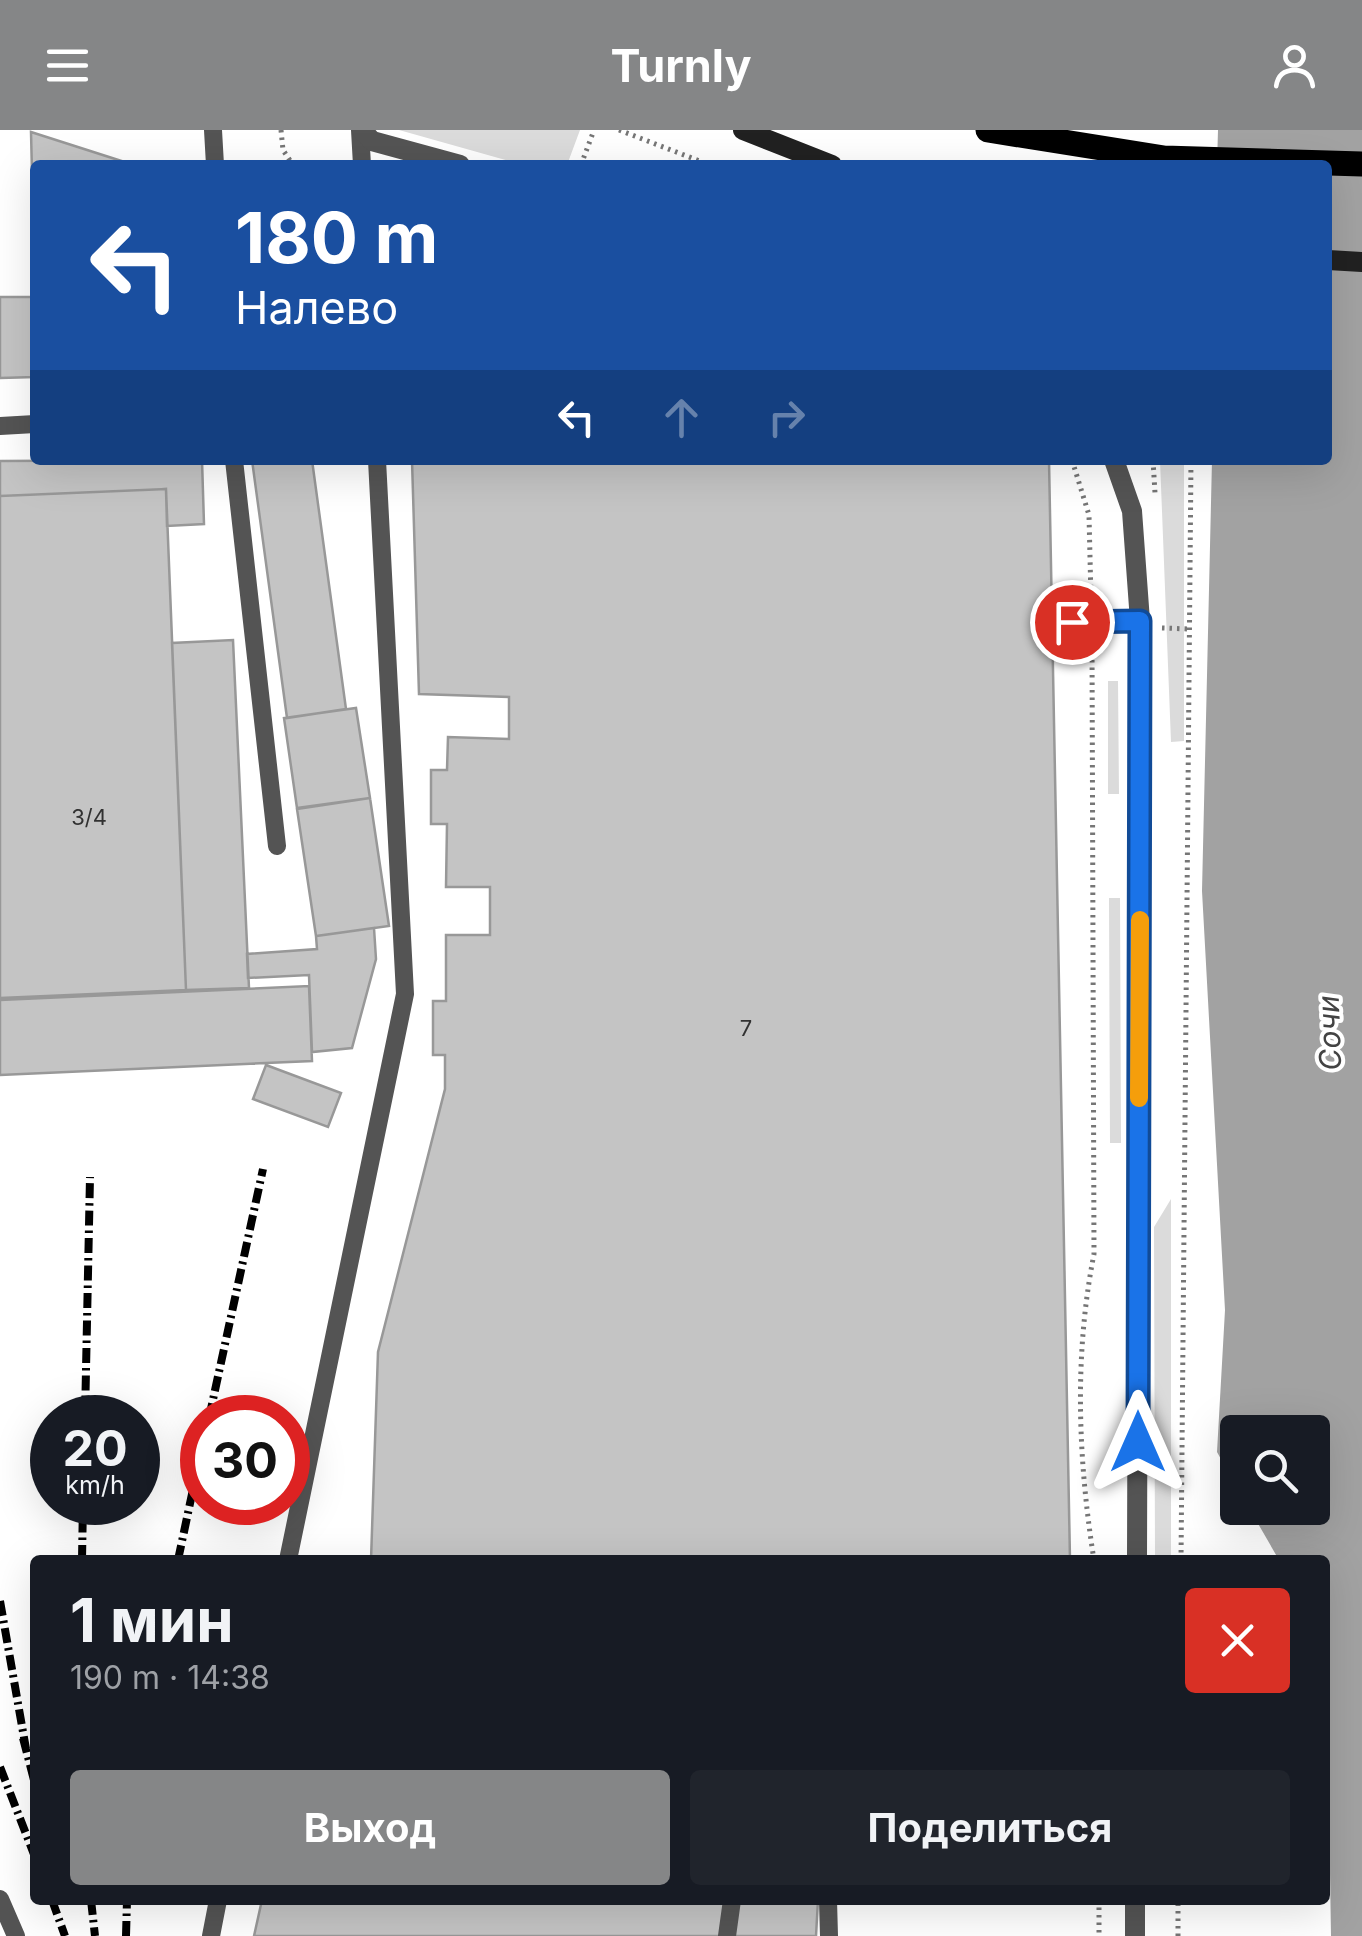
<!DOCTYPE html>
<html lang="ru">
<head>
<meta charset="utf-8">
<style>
	:root { --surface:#171b24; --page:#20242c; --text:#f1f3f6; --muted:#9ea1a6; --accent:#858687 }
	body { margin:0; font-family:Inter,sans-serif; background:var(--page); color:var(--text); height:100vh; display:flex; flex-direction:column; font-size:38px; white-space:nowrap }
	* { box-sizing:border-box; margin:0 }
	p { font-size:32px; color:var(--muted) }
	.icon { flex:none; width:55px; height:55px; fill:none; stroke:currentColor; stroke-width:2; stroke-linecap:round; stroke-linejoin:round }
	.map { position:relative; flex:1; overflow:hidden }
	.panel { position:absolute; left:30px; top:1425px; width:1300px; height:350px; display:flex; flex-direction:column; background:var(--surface); border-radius:10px; box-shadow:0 10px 40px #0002 }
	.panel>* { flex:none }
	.guide { position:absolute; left:30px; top:30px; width:1302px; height:305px; border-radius:10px; box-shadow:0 10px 40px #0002; background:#1a4fa0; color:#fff; overflow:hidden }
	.tools { position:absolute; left:1220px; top:1285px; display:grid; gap:20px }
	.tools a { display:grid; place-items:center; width:110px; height:110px; border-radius:10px; background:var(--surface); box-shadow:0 10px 40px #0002; font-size:50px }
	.speed { position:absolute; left:30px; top:1265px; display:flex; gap:20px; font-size:50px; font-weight:700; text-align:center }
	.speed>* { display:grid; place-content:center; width:130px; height:130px; border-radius:50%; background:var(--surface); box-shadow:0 10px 40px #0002; line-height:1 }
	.speed small { font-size:25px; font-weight:400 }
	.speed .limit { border:15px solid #d22; background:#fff; color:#111 }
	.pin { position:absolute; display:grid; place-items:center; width:85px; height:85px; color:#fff; margin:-42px; border:5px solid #fff; border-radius:50%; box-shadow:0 2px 10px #0007 }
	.me { position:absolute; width:110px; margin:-55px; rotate:0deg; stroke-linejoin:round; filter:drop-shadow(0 0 8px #0008) }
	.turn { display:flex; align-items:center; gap:35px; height:210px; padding:0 40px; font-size:45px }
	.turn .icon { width:130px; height:130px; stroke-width:2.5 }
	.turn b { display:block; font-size:70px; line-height:85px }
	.lanes { display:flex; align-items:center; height:95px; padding:0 40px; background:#0003; justify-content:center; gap:50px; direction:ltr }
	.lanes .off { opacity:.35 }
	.round { display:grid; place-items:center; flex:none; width:105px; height:105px; border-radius:10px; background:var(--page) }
	.summary { display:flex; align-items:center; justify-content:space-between; height:170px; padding:0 40px }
	h1 { font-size:60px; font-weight:700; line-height:75px }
	.button { display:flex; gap:20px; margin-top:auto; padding:20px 40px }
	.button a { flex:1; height:115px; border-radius:10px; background:var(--accent); color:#fff; font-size:40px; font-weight:700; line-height:115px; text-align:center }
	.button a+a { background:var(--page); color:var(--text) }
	header { display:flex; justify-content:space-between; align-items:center; height:130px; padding:0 40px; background:var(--accent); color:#fff; font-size:45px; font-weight:700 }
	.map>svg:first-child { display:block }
	.green { fill:#dbdbdb }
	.water { fill:#a2a2a2 }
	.building { fill:#c4c4c4; stroke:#989898; stroke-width:2.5 }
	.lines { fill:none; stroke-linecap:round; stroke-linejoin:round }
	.path { stroke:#767676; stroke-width:5; stroke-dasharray:2.5 5; stroke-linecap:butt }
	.service { stroke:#545454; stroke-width:18 }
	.minor { stroke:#545454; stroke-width:20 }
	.secondary { stroke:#212121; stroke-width:20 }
	.primary { stroke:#000; stroke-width:25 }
	.rail { stroke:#000; stroke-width:8; stroke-dasharray:15 5 2.5 5; stroke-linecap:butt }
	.route-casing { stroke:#114b97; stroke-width:25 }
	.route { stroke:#1a73e8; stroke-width:18 }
	.slow { stroke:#f59e0b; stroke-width:18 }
	.labels { text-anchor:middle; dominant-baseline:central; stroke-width:8; stroke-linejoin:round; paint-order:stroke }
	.number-label { font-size:22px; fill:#313131 }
	.water-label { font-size:30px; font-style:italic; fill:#434343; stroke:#fff }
</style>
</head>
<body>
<header><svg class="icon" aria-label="menu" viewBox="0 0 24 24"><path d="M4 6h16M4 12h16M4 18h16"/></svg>Turnly<svg class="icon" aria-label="person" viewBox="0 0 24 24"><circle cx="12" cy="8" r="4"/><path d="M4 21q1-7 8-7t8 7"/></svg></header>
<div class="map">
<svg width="1362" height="1806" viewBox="0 0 1362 1806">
	<rect width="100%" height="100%" fill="#fff"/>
	<path class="green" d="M 399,0 L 580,0 L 567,35 L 523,35 Z
		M 1160,330 L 1184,330 L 1184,611 L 1171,612 Z
		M 1108,551 L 1118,551 L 1119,664 L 1108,664 Z
		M 1109,768 L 1120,768 L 1121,1013 L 1110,1013 Z
		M 1171,1069 L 1171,1430 L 1155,1430 L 1154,1097 Z"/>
	<path class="water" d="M 1218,0 L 1362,0 L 1362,1806 L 1331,1806 L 1325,1430 L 1279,1430 L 1249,1378 L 1312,1378 L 1312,1302 L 1238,1302 L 1237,1358 L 1217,1322 L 1225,1180 L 1202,761 L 1212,330 L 1328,330 L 1328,35 L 1217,35 Z"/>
	<path class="building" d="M 31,2 L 134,35 L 35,35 L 35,167 Z
		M 0,167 L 35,167 L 35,247 L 0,248 Z
		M 202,330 L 204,394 L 167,396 L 166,359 L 0,366 L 0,331 Z
		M 252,330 L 312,330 L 346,579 L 287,588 Z
		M 412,330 L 1049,330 L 1070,1430 L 371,1430 L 378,1222 L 445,959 L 445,925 L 433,925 L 433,871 L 446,871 L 446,805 L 490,805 L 490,757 L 446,757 L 447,694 L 431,694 L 431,640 L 447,640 L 448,607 L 509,609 L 509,567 L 419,564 Z
		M 166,359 L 186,860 L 0,868 L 0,366 Z
		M 233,510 L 249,858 L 186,860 L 172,513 Z
		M 356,578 L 370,668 L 297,678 L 284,588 Z
		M 370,668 L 389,796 L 316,806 L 297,679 Z
		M 374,798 L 376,829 L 352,918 L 312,922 L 309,845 L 248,848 L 247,824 L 317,819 L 316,806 Z
		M 309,856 L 312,931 L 0,945 L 0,870 Z
		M 266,935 L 341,963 L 328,997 L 253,969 Z
		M 262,1770 L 818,1770 L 816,1806 L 254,1806 Z"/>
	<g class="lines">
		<path class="path" d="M 281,0 L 283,20 L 293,35
			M 619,0 L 710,35
			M 581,35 L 594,0
			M 1072,330 L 1089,385 L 1091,469
			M 1153,330 L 1155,363
			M 1162,498 L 1189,499
			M 1092,515 L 1094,1124 C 1074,1225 1078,1329 1094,1430
			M 1181,1430 L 1191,330
			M 1099,1770 L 1099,1806
			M 1178,1806 L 1178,1770"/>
		<path class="service" d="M 213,0 L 215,35
			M 360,0 L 362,35
			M 0,296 L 35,294
			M 234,330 L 277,716
			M 1052,492 L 1140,491
			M 288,1430 L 405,864 L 377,330
			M 0,1769 L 16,1806
			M 828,1770 L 829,1806
			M 211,1806 L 218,1770
			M 727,1806 L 732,1770"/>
		<path class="minor" d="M 362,0 L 372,11 L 460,35
			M 1114,330 L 1132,381 L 1140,491 L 1137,1430
			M 1135,1806 L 1135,1770"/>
		<path class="secondary" d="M 743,0 L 832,35
			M 1328,130 L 1362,132"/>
		<path class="primary" d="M 988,0 L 1164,28 L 1362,34"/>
		<path class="rail" d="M 85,1288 L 90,1047
			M 209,1288 L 263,1039
			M 82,1430 L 83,1372
			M 178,1430 L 202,1317
			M 0,1471 L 26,1619
			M 23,1608 L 35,1654
			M 0,1637 L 35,1727
			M 52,1770 L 65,1806
			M 91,1770 L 95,1806
			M 126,1806 L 127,1770"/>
	</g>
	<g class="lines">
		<defs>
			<path id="route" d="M 1072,492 L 1140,491 L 1138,1312"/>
		</defs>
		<use href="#route" class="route-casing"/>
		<use href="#route" class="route"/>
		<path class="slow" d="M 1139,968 L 1140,790"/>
	</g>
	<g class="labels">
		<g class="number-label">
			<text x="89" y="687">3/4</text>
			<text x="746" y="898">7</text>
		</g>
		<g class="water-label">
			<text transform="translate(1329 903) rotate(-92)">Сочи</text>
		</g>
	</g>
</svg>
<div class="tools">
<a><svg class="icon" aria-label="search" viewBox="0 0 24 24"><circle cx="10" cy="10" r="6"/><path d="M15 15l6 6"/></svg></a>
</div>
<div class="speed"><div>20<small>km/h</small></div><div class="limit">30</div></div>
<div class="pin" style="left:1072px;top:492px;background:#d93025"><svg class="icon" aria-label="arrive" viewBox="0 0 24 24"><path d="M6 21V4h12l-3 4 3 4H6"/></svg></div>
<svg class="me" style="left:1138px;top:1312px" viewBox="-20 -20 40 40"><path d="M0-17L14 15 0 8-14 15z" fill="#1a73e8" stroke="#fff" stroke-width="4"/></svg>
<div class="guide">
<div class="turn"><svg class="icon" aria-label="left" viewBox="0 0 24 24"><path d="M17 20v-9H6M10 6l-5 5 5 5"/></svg><div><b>180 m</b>Налево</div></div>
<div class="lanes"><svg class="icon" aria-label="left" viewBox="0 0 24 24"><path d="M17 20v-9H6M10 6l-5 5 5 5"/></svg><svg class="icon off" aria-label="ahead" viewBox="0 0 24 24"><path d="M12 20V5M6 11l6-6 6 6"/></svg><svg class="icon off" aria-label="right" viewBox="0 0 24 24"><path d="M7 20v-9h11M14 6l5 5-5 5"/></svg></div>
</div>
<section class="panel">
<div class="summary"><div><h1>1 мин</h1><p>190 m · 14:38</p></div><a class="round" style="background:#d93025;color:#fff"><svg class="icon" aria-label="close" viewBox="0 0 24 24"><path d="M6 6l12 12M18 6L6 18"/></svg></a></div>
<div class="button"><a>Выход</a><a>Поделиться</a></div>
</section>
</div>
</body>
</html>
